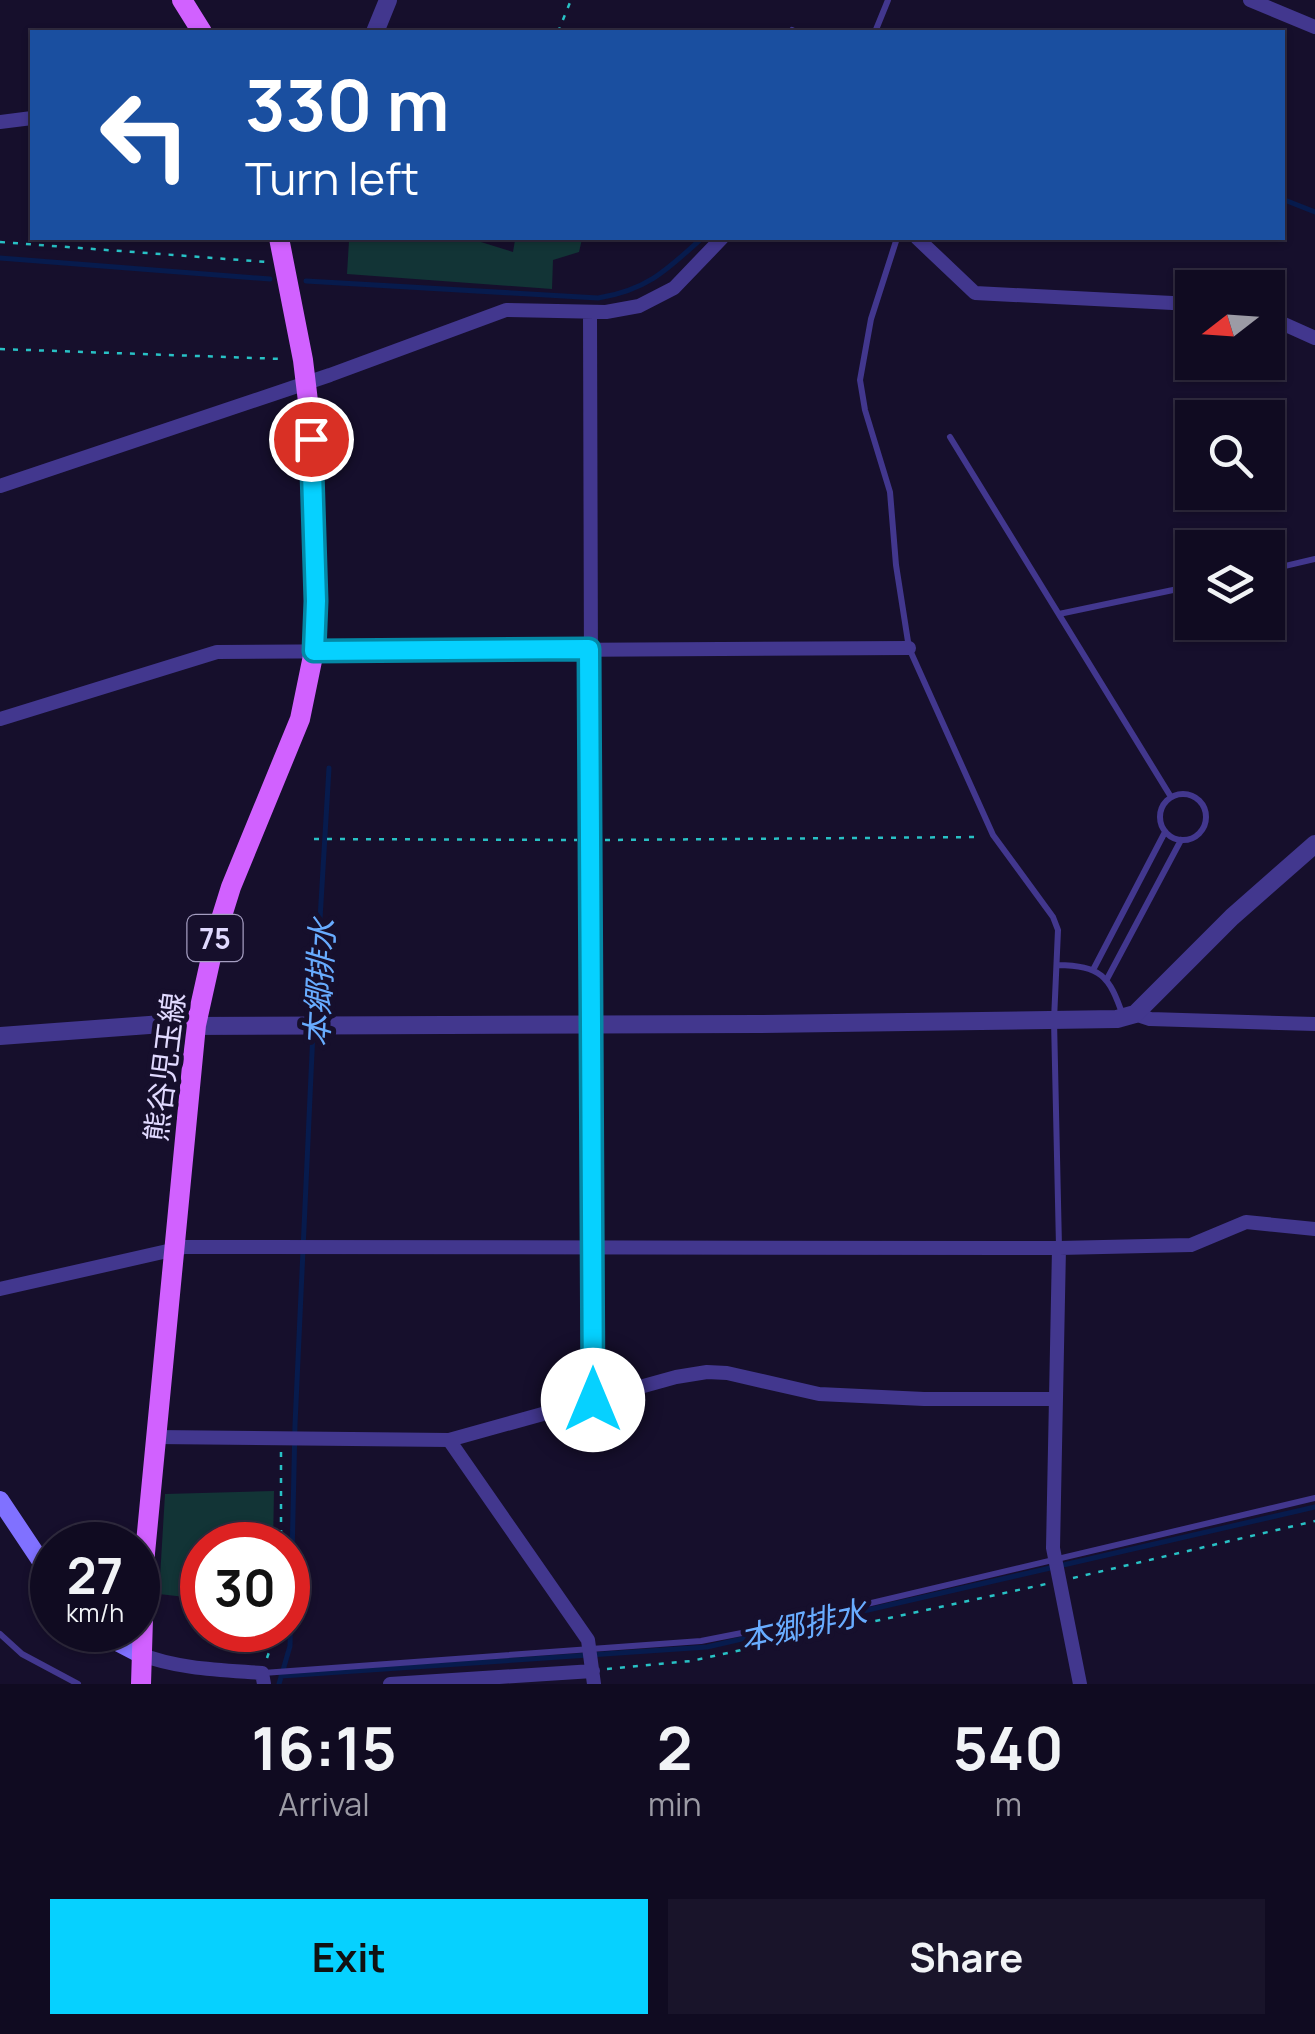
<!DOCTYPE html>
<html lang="en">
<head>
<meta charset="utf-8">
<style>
	:root { --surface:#100b21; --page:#19142a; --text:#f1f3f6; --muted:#9c9ba5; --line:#302b3f; --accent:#06d1ff }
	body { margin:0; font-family:Manrope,"Noto Sans JP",sans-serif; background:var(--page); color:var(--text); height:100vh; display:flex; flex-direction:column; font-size:38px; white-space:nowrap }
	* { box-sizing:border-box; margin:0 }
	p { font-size:32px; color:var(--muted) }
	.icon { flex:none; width:55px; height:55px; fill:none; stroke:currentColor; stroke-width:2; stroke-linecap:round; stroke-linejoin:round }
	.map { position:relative; height:1684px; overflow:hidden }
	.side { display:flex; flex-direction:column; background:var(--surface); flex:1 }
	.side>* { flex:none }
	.top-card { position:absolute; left:30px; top:30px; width:1255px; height:210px; border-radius:0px; box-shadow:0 2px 8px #0004,0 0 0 2px var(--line); background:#1a4fa0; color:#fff; overflow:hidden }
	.needle { width:65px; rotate:253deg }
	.fabs { position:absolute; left:1175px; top:270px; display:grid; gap:20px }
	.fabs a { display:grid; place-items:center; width:110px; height:110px; border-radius:0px; background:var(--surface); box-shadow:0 2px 8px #0004,0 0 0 2px var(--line); font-size:50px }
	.speed { position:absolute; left:30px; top:1522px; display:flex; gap:20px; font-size:50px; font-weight:700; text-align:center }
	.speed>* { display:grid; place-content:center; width:130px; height:130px; border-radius:50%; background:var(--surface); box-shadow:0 2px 8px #0004,0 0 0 2px var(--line); line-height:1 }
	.speed small { font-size:25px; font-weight:400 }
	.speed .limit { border:15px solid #d22; background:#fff; color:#111 }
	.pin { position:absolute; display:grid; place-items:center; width:85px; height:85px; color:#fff; margin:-42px; border:5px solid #fff; border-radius:50%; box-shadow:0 2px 10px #0007 }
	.me { position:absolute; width:110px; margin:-55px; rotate:0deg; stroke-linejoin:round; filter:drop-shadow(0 0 8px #0008) }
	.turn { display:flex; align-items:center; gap:35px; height:210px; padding:0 50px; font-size:45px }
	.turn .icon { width:130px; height:130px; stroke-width:2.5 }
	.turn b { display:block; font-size:70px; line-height:85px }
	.eta { display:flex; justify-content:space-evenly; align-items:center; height:170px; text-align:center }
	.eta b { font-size:60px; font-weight:700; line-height:70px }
	.button { display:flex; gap:20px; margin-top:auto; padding:20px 50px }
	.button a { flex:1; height:115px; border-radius:0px; background:var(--accent); color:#111; font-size:40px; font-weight:700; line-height:115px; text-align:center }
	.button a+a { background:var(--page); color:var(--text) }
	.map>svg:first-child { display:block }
	.green { fill:#123436 }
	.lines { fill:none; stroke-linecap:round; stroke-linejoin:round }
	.stream { stroke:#071b4d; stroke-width:5 }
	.path { stroke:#28c1c5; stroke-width:2.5; stroke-dasharray:5 8; stroke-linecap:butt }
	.service { stroke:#42378e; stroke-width:6 }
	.minor { stroke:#42378e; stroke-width:14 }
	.tertiary { stroke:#42378e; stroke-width:18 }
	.secondary { stroke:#8071ff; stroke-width:18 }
	.primary { stroke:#d161ff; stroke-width:20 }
	.route-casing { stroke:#0488a6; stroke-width:25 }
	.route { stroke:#06d1ff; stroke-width:18 }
	.labels { text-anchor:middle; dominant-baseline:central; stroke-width:10; stroke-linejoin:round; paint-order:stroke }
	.shield { fill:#160f2c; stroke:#a49dc0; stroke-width:2.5 }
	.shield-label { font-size:28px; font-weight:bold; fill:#e1daff }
	.street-label { font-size:30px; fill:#e1daff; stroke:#160f2c }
	.water-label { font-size:32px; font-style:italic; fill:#68acff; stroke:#160f2c }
</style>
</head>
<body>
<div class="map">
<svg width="1315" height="1684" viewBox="0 0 1315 1684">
	<rect width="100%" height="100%" fill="#160f2c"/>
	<path class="green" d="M 327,238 L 468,238 L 513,252 L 515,240 L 519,238 L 582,239 L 579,252 L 553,260 L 552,289 L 347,274 L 349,241 Z
		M 274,1491 L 273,1545 L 202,1545 L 202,1599 L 159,1594 L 165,1494 Z"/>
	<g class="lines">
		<path class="stream" d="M 1282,199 L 1315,212
			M 0,258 L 270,279
			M 306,281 L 598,298 C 647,290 667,270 702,238
			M 314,1020 L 329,768
			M 281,1676 L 707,1647 L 1315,1507
			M 279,1684 L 290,1646 L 295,1425 L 313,1031"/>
		<path class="path" d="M 558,32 L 571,0
			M 0,242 L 267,262
			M 0,349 L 283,359
			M 314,839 L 577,840
			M 605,840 L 982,837
			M 281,1452 L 281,1545
			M 1073,1578 L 1315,1521
			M 267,1658 L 277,1630
			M 607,1669 L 691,1661 L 1046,1584"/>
		<path class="service" d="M 792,30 L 796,32
			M 875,32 L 888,0
			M 897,238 L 871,319 L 860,380 L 865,410 L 890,492 L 896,565 L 909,648 L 993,835 L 1053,917 L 1058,930 L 1054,1020 L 1059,1247
			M 950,437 L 1171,797
			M 1268,570 L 1315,559
			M 1059,614 L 1192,586
			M1160 817a23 23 0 1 1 46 0a23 23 0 1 1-46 0Z
			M 1057,965 C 1101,966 1109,975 1123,1016
			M 1093,970 L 1165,832
			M 1107,979 L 1181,840
			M 0,1634 L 22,1654 L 78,1684
			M 263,1673 L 701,1641 L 757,1630 L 1315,1498"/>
		<path class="minor" d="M 1250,0 L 1315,27
			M 0,122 L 32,118
			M 917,238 L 975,293 L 1192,304
			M 590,313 L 593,1400
			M 1268,317 L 1315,338
			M 0,486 L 330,375 L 506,310 L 606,312 L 639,306 L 674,288 L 722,238
			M 0,719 L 217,652 L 909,648
			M 1135,1014 L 1150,1019 L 1315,1024
			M 1059,1248 L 1053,1548 L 1080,1684
			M 0,1289 L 185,1247 L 1059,1248 L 1191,1245 L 1246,1222 L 1315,1229
			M 155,1437 L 449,1440 L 676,1377 L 707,1372 L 727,1373 L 819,1394 L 924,1399 L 1055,1399
			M 449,1440 L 588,1640 L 594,1684
			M 140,1654 C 177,1669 222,1670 262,1673 L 264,1684
			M 390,1684 L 593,1671"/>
		<path class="tertiary" d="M 375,32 L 388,0
			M 0,1036 L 176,1023 L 182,1026 L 759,1024 L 1117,1019 L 1135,1014 L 1232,917 L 1315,844"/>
		<path class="secondary" d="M 0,1500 L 52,1578
			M 94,1630 L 140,1654"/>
		<path class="primary" d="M 182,0 L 202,32
			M 141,1684 L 145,1553 L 196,1025 L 216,935 L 231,887 L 300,719 L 314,651 L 316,601 L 310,418 L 303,360 L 279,238"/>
	</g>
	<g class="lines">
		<defs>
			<path id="route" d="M 311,439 L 316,601 L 314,651 L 589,649 L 593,1400"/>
		</defs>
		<use href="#route" class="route-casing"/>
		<use href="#route" class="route"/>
	</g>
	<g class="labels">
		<rect class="shield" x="187.5" y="915" width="55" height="46" rx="8"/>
		<g class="shield-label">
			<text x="215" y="938">75</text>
		</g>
		<g class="street-label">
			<text transform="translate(164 1067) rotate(-83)">熊谷児玉線</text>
		</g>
		<g class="water-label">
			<text transform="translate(319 983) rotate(-87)">本郷排水</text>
			<text transform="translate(803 1625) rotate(-13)">本郷排水</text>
		</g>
	</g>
</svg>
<div class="fabs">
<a><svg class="needle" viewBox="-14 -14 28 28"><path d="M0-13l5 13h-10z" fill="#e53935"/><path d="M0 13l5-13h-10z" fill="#9c9ba5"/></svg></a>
<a><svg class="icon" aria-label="search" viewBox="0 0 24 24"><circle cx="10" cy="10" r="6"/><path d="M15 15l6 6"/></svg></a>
<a><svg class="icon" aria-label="layers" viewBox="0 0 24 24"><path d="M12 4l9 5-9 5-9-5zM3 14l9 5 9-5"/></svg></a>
</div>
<div class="speed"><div>27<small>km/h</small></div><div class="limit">30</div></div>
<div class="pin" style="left:311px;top:439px;background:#d93025"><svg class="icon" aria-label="arrive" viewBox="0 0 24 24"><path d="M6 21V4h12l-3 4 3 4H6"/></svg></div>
<svg class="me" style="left:593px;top:1400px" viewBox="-20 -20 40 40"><circle r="19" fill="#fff"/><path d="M0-13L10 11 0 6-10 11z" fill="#06d1ff"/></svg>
<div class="top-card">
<div class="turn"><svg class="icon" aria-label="left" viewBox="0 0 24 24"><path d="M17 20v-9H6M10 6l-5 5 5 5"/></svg><div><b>330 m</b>Turn left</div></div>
</div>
</div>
<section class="side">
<div class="eta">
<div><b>16:15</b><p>Arrival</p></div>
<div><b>2</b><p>min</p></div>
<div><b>540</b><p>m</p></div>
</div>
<div class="button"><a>Exit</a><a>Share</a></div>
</section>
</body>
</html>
